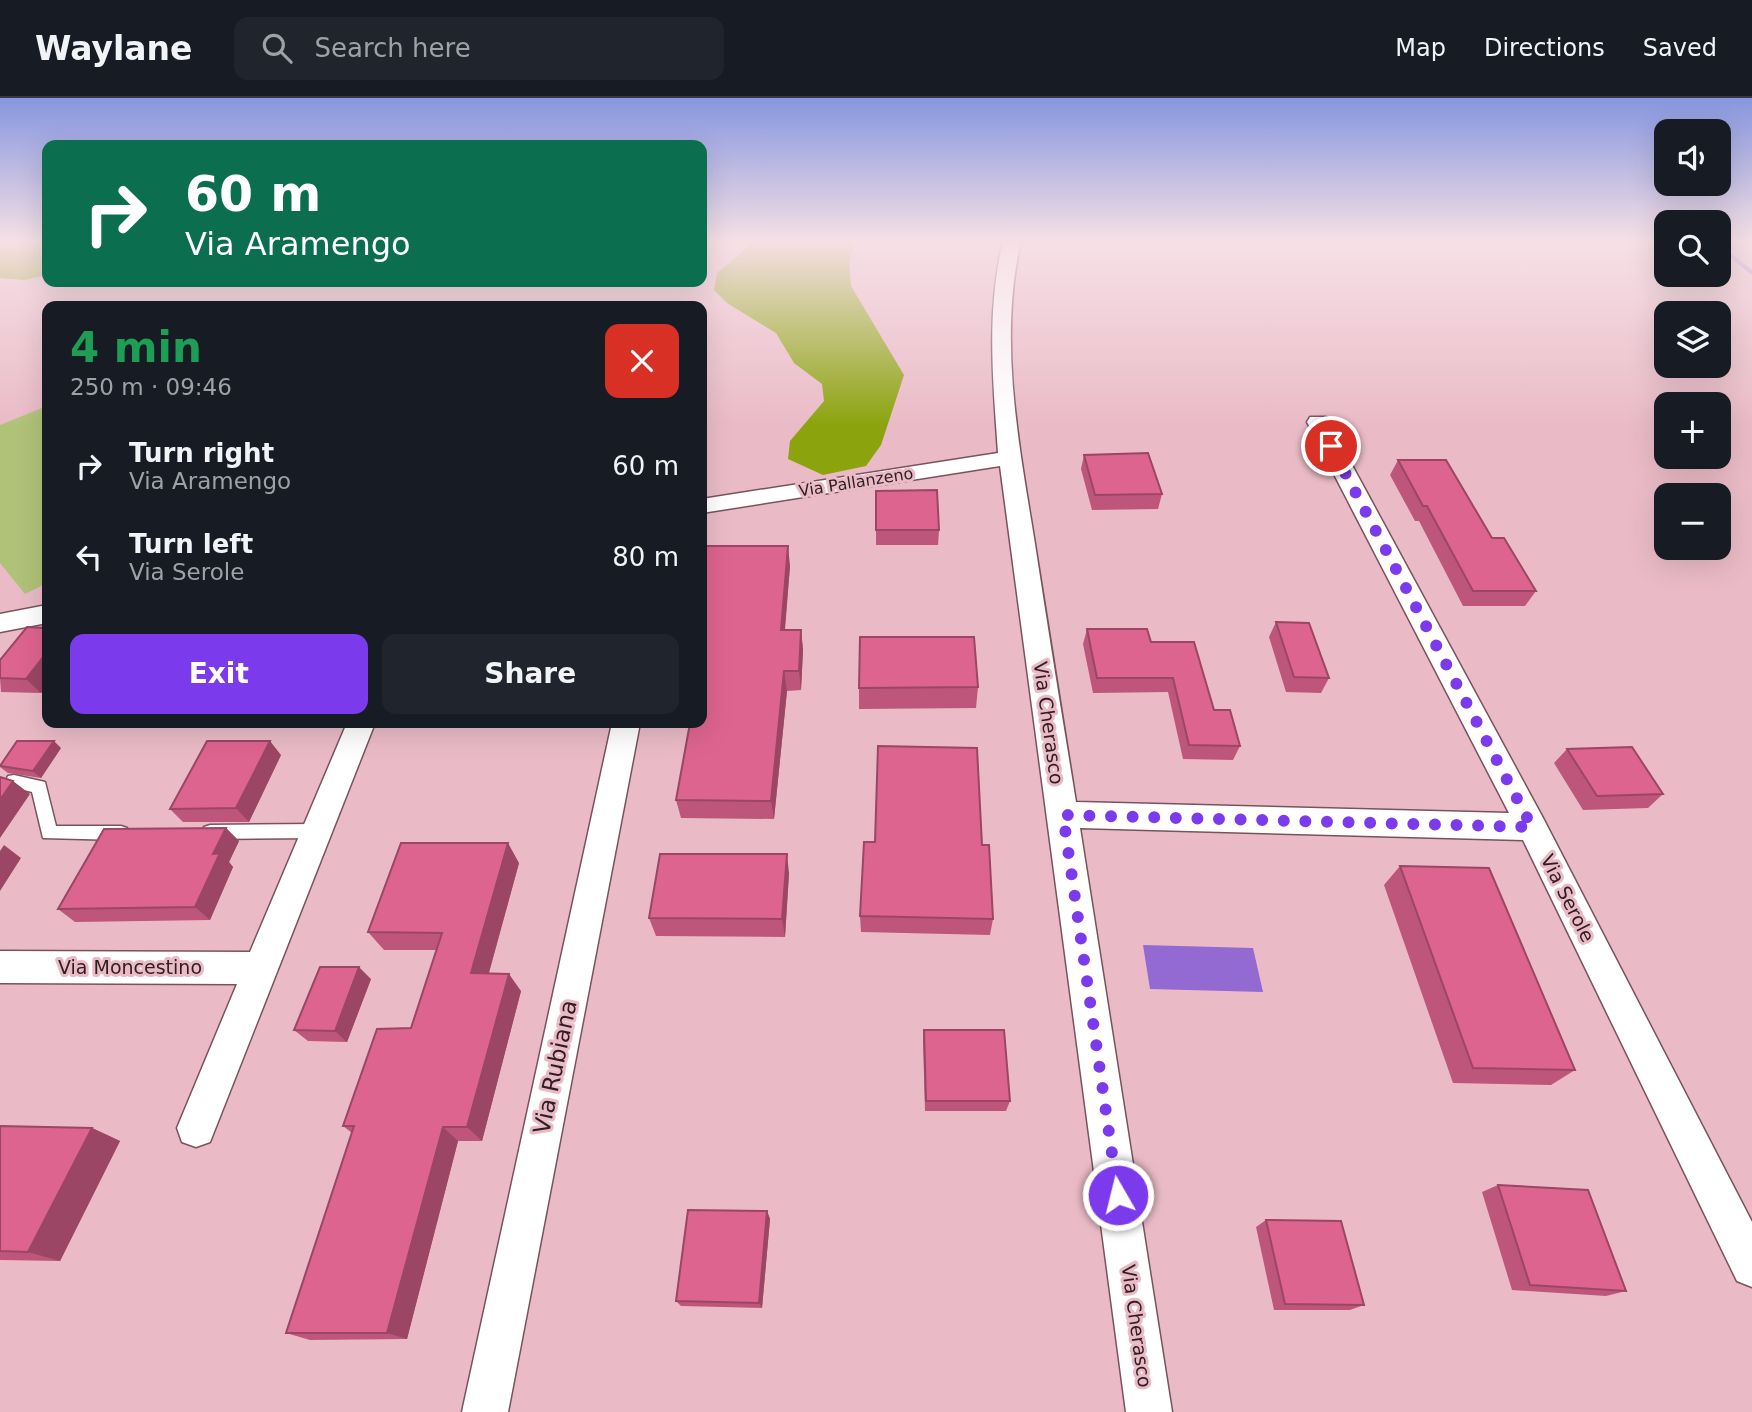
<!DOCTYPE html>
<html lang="en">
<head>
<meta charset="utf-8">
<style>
	:root { --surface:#171b24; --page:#20242c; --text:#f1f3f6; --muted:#9ea1a6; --line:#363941; --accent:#7c3aed }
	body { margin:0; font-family:"DejaVu Sans",sans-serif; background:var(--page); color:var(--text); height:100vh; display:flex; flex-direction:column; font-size:26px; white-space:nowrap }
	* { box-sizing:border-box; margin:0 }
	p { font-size:23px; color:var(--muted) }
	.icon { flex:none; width:38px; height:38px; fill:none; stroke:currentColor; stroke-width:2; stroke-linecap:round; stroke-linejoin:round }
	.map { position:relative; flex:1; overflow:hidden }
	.side { position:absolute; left:42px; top:203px; width:665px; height:427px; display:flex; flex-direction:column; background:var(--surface); border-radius:14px; box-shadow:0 7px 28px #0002 }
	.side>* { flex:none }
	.banner { position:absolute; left:42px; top:42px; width:665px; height:147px; border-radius:14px; box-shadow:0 7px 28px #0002; background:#0b6e4f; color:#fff; overflow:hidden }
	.tools { position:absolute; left:1654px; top:21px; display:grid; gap:14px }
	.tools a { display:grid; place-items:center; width:77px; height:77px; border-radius:14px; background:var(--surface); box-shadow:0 7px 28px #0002; font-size:35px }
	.pin { position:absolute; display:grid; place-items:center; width:60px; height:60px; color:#fff; margin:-30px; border:4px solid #fff; border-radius:50%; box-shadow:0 2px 7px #0007 }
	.me { position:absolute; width:77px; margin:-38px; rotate:352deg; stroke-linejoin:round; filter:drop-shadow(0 0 5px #0008) }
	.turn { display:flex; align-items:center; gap:24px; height:147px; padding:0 28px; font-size:32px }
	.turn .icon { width:91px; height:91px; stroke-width:2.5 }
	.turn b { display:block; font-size:49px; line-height:60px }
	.round { display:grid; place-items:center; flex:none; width:74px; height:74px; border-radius:14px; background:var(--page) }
	.overview { display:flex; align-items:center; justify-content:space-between; height:119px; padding:0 28px }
	h1 { font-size:42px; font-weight:600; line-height:52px; color:#1e9e55 }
	.primary-button { display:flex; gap:14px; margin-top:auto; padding:14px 28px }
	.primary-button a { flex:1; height:80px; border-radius:14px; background:var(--accent); color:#fff; font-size:28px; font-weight:600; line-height:80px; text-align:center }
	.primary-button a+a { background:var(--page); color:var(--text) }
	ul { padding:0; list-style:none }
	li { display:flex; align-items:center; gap:21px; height:91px; padding:0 28px }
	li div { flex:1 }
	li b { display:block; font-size:26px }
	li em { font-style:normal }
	header { display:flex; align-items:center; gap:42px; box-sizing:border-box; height:98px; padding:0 35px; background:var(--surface); border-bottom:2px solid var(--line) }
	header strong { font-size:33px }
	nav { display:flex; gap:38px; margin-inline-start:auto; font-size:24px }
	.search { width:490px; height:63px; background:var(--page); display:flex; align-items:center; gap:18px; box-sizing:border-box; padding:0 24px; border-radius:14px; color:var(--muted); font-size:26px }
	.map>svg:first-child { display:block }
	.green { fill:#b0c278 }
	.forest { fill:#8ba40e }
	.water { fill:#9369d2 }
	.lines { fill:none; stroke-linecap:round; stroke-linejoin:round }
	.stream { fill:#9369d2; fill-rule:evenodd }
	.service-casing { stroke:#7a525e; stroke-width:3 }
	.minor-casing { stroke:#7a525e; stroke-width:3 }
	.service { fill:#fff; fill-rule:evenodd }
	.minor { fill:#fff; fill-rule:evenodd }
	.wall { fill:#be567b }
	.shaded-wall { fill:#9b4664 }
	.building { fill:#dd648f; stroke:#9b4664; stroke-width:2 }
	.route { stroke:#7c3aed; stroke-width:12; stroke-dasharray:0 21.6 }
	.labels { text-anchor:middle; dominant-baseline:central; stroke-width:6; stroke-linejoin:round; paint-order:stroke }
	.far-street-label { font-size:16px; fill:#2e1d22; stroke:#eabbc7 }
	.street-label { font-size:19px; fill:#2e1d22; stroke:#eabbc7 }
	.near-street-label { font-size:23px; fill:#2e1d22; stroke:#eabbc7 }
</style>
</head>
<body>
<header>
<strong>Waylane</strong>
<div class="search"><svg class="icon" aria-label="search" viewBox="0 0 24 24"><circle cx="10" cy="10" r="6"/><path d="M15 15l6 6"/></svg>Search here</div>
<nav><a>Map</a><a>Directions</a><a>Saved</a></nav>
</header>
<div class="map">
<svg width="1752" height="1314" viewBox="0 0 1752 1314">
	<rect width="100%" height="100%" fill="#eabbc7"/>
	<path class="green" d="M 47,308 L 47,485 L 25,496 L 0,465 L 0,327 Z"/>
	<path class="forest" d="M 0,143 L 47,143 L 47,177 L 24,182 L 0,180 Z
		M 755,143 L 855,143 L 849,163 L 851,188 L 904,277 L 881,347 L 866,368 L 823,377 L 788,361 L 790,343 L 824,303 L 822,286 L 794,265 L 776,235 L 727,205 L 714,192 L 717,175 Z"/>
	<path class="water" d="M 1143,847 L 1253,850 L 1263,894 L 1150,891 Z"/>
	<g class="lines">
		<path class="stream" d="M 1718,144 L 1752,172 L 1752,177 L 1718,150 Z"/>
		<defs>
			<path id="service" d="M 14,677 L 45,684 L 56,728 L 121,728 L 127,730 L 129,735 L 127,740 L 121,742 L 43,740 L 32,694 L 8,688 L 6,683 L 8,678 Z
				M 317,726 L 323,728 L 325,733 L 323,738 L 317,740 L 210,741 L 204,739 L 202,734 L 204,729 L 210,727 Z"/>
			<path id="minor" d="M 1003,143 L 1021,143 C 998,243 1019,346 1035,446 C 1048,532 1062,618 1076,704 L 1509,715 L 1307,324 L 1310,319 L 1326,319 L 1543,720 L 1752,1124 L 1752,1189 L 1737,1183 L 1523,742 L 1080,730 L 1172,1314 L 1126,1314 L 1000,368 L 702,415 L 702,401 L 998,355 C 993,283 986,214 1003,143 Z
				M 47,507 L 47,525 L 0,534 L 0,516 Z
				M 347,625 L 375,625 L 210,1044 L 196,1049 L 182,1044 L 177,1030 L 237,886 L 0,885 L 0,853 L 250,854 Z
				M 612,625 L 640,625 L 508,1314 L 462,1314 Z"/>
		</defs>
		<use href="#service" class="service-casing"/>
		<use href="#minor" class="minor-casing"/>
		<use href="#service" class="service"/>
		<use href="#minor" class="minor"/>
	</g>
	<path class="wall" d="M 1084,357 L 1162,396 L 1158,411 L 1092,412 L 1081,371 Z
		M 1398,362 L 1492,440 L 1536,493 L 1525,508 L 1463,508 L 1419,423 L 1415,423 L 1390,377 Z
		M 876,393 L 939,432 L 938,447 L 876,447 Z
		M 790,468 L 785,532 L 801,532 L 803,552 L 801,592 L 787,593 L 774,721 L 681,720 L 676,702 Z
		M 1276,524 L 1329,580 L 1321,595 L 1286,594 L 1269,539 Z
		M 47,530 L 47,587 L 41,595 L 1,594 L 0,580 Z
		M 1087,531 L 1151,544 L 1214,612 L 1240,648 L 1233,662 L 1183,661 L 1168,594 L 1093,595 L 1083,546 Z
		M 978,589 L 976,610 L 859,611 L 859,590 Z
		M 552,625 L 597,625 L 596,629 L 555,630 Z
		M 61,650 L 41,680 L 8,675 L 0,669 Z
		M 1567,651 L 1663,696 L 1648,710 L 1583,712 L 1554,665 Z
		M 281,657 L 249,724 L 183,724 L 170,711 Z
		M 226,730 L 239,743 L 229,764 L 233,769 L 210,822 L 75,824 L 58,811 Z
		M 519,765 L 489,875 L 521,893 L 482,1043 L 458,1043 L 407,1241 L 310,1242 L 286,1235 L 352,1035 L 343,1028 L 411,930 L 437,852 L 384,852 L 368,834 Z
		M 1400,768 L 1575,972 L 1551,987 L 1453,985 L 1384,787 Z
		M 789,775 L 785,839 L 656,838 L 649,820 Z
		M 860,818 L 993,821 L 990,837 L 861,834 Z
		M 371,881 L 347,944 L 308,943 L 294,932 Z
		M 924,932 L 1010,1003 L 1006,1013 L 925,1013 L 923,943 Z
		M 0,1028 L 92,1030 L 120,1043 L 60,1163 L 0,1162 Z
		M 1498,1087 L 1626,1193 L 1606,1198 L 1512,1192 L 1482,1094 Z
		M 767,1113 L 770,1121 L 762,1210 L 681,1208 L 676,1203 Z
		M 1266,1122 L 1364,1207 L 1350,1212 L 1274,1212 L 1256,1129 Z"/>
	<path class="shaded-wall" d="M 788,448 L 790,468 L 783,552 L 781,532 Z
		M 801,532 L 803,552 L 801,592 L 799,573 Z
		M 47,554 L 47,587 L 41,595 L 26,581 Z
		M 784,573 L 787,593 L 774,721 L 771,703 Z
		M 54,643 L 61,650 L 41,680 L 33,673 Z
		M 270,643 L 281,657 L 249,724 L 236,710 Z
		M 13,683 L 30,696 L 0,740 L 0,702 Z
		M 226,730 L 239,743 L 229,764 L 233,769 L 210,822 L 195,809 L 213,756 Z
		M 508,745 L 519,765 L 484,892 L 471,875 Z
		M 4,747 L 21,760 L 0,793 L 0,753 Z
		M 787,756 L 789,775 L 785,839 L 782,821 Z
		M 359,869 L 371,881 L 347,944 L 335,933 Z
		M 509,876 L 521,893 L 482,1043 L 467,1029 Z
		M 443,1029 L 458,1043 L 407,1241 L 387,1235 Z
		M 92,1030 L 120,1043 L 60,1163 L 28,1154 Z
		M 767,1113 L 770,1121 L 762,1210 L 759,1205 Z"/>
	<path class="building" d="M 1148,355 L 1162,396 L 1095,397 L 1084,357 Z
		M 1398,362 L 1446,362 L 1492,440 L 1504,440 L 1536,493 L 1473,493 L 1427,408 L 1423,408 Z
		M 937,392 L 939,432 L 876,432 L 876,393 Z
		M 702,448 L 788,448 L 781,532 L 801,532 L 799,573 L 784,573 L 771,703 L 676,702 L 690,625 L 702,625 Z
		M 1276,524 L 1309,525 L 1329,580 L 1294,579 Z
		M 27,529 L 47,530 L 47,554 L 26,581 L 0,580 L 0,562 Z
		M 1087,531 L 1147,531 L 1151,544 L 1194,544 L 1214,612 L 1230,612 L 1240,648 L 1189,647 L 1173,580 L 1097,580 Z
		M 860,539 L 974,539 L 978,589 L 859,590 Z
		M 17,643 L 54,643 L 33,673 L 0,668 Z
		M 207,643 L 270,643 L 236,710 L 170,711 Z
		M 878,648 L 977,650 L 982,747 L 989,747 L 993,821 L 860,818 L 864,744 L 875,744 Z
		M 1632,649 L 1663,696 L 1597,698 L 1567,651 Z
		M 0,679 L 13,683 L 0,702 Z
		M 226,730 L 213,756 L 220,755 L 195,809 L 58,811 L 104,731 Z
		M 401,745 L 508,745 L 471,875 L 509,876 L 467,1029 L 443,1029 L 387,1235 L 286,1235 L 354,1028 L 343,1028 L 377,931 L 411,930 L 442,835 L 368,834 Z
		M 660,756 L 787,756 L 782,821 L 649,820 Z
		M 1400,768 L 1489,770 L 1575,972 L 1473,970 Z
		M 320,869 L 359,869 L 335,933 L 294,932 Z
		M 924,932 L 1004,932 L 1010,1003 L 926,1003 Z
		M 0,1028 L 92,1030 L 28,1154 L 0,1153 Z
		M 1498,1087 L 1588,1092 L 1626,1193 L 1530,1187 Z
		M 688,1112 L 767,1113 L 759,1205 L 676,1203 Z
		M 1266,1122 L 1341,1123 L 1364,1207 L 1285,1206 Z"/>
	<linearGradient id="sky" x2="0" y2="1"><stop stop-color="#8696df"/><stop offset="0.44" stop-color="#f6e0e6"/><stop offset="1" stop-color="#f6e0e6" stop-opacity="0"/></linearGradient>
	<rect width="1752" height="327" fill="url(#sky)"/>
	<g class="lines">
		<path class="route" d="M 1118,1097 L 1063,717 L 1532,729 L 1331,348"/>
	</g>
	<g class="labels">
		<g class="far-street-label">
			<text transform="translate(856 384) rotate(-9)">Via Pallanzeno</text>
		</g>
		<g class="street-label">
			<text transform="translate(1049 625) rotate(82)">Via Cherasco</text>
			<text transform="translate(1568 800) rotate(63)">Via Serole</text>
			<text x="130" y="869">Via Moncestino</text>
			<text transform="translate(1137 1228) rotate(82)">Via Cherasco</text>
		</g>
		<g class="near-street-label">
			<text transform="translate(555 969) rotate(-78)">Via Rubiana</text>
		</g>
	</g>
</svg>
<div class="tools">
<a><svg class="icon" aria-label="sound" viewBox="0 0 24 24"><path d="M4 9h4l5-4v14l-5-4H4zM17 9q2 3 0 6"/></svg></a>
<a><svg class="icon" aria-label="search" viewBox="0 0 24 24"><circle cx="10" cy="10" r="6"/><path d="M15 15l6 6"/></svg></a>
<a><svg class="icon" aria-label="layers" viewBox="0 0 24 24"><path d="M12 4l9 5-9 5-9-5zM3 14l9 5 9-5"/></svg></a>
<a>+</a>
<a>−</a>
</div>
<div class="pin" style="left:1331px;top:348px;background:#d93025"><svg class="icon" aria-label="arrive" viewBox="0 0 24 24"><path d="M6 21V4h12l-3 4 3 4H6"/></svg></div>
<svg class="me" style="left:1118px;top:1097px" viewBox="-20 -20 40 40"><circle r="17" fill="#7c3aed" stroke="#fff" stroke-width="3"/><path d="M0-11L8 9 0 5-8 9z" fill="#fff"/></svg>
<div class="banner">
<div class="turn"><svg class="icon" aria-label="right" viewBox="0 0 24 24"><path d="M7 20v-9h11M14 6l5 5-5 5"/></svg><div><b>60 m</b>Via Aramengo</div></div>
</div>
<section class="side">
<div class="overview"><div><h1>4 min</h1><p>250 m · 09:46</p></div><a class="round" style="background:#d93025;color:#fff"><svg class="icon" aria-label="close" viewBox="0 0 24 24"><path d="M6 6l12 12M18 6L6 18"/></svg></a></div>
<ul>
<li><svg class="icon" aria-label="right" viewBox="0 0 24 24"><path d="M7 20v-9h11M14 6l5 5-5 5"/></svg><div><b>Turn right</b><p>Via Aramengo</p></div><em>60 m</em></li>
<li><svg class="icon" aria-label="left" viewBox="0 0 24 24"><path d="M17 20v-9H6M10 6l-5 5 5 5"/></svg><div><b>Turn left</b><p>Via Serole</p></div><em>80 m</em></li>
</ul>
<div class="primary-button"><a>Exit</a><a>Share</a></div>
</section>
</div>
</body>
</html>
